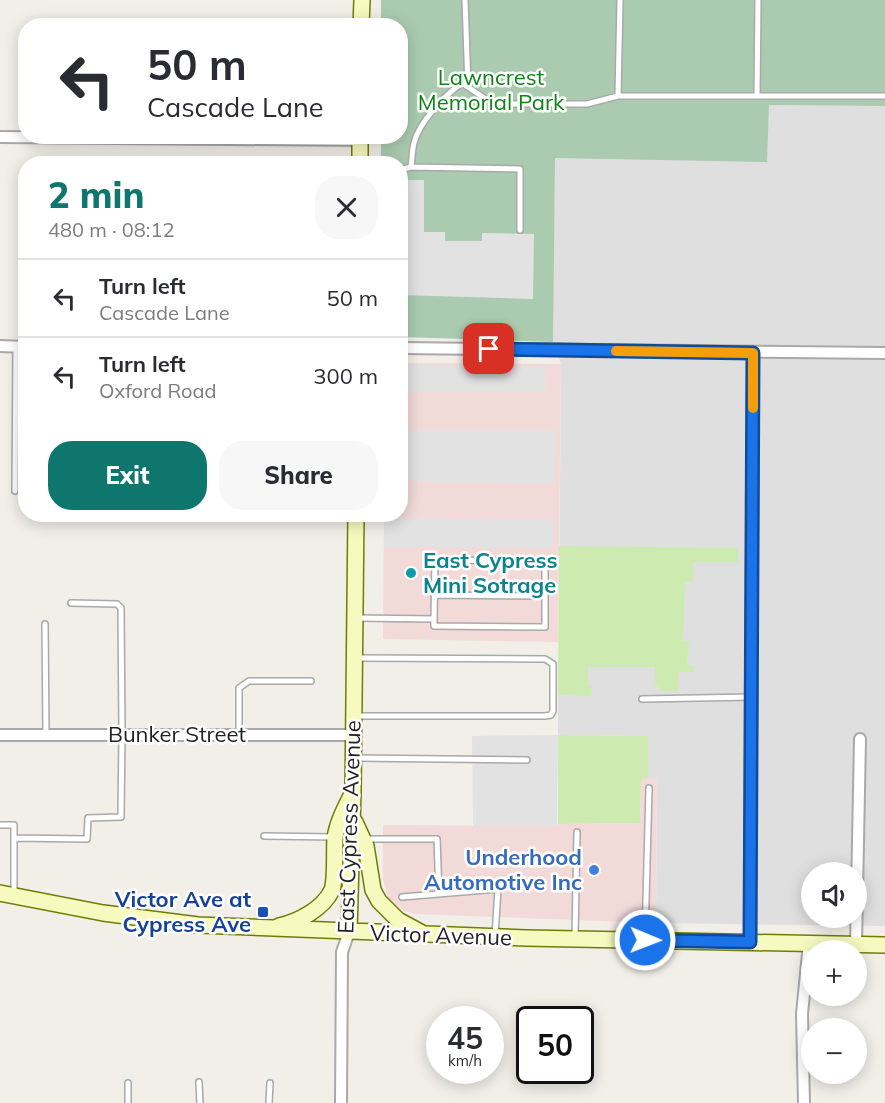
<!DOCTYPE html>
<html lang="en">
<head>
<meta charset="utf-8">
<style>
	:root { --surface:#fff; --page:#f7f7f7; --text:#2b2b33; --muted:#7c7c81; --line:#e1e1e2; --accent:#0f766e }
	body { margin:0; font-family:Mulish,sans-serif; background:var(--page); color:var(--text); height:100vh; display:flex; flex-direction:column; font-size:22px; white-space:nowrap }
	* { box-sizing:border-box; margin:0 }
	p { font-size:20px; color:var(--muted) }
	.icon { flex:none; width:33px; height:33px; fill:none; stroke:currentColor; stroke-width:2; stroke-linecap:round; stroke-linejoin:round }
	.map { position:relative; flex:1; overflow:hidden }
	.sheet { position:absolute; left:18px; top:156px; width:390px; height:366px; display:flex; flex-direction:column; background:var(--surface); border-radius:24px; box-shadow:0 3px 15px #0003 }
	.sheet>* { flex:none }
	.top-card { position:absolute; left:18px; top:18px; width:390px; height:126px; border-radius:24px; box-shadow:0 3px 15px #0003; background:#fff; color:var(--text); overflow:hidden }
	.buttons { position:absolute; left:801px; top:862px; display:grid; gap:12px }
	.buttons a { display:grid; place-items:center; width:66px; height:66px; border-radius:50%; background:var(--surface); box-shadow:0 3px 15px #0003; font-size:30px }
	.speed { position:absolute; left:426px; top:1006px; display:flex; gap:12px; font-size:30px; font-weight:700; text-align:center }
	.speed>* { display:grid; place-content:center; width:78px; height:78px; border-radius:50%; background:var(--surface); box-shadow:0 3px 15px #0003; line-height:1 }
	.speed small { font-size:15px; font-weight:400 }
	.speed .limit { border:3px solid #111; border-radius:9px; background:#fff; color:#111 }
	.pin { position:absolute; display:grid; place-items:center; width:51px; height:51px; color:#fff; margin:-26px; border-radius:12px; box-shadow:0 3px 9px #0006 }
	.me { position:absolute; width:66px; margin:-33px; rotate:91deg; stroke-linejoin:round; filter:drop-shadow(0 0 4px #0008) }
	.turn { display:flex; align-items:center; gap:21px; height:126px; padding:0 30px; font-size:27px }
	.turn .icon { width:78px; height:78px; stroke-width:2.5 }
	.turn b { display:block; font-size:42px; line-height:51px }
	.round { display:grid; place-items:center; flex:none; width:63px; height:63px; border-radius:24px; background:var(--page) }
	.headline { display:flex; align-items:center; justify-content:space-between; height:102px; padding:0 30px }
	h1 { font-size:36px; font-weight:800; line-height:45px; color:var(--accent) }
	.action { display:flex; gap:12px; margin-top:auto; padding:12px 30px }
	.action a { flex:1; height:69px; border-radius:24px; background:var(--accent); color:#fff; font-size:24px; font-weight:800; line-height:69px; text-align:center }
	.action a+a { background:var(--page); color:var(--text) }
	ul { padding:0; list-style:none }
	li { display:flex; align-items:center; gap:18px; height:78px; padding:0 30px; border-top:2px solid var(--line) }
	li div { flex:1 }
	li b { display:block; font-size:22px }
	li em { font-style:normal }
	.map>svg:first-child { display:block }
	.residential { fill:#e0dfdf; fill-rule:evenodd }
	.commercial { fill:#f2dad9 }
	.grass { fill:#cdebb0 }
	.cemetery { fill:#aacbaf }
	.parking { fill:#e2e2e2 }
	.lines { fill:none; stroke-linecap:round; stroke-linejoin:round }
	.lane-casing { stroke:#a9a9a9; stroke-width:8 }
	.street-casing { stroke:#a9a9a9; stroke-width:14 }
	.secondary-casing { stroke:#707d05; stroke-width:18 }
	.lane { stroke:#fff; stroke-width:5 }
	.street { stroke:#fff; stroke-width:10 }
	.secondary { stroke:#f7fabf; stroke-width:15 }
	.route-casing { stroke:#114b97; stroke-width:15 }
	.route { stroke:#1a73e8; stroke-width:10 }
	.slow { stroke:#f59e0b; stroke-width:10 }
	.culture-dot { fill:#0f9aa8; stroke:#fff; stroke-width:2 }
	.shop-dot { fill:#3f7fe0; stroke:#fff; stroke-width:2 }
	.transit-dot { fill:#1a4fb4; stroke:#fff; stroke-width:2 }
	.labels { text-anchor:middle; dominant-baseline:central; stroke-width:5; stroke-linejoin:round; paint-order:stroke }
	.park-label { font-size:22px; fill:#0c8416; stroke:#fff }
	.culture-label { font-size:22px; font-weight:bold; fill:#0d838f; stroke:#fff; text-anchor:start }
	.street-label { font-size:22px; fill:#222; stroke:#fff }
	.shop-label { font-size:22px; font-weight:bold; fill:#366cbe; stroke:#fff; text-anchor:end }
	.transit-label { font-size:22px; font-weight:bold; fill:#164399; stroke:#fff; text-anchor:end }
</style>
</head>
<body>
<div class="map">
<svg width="885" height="1103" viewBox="0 0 885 1103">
	<rect width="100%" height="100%" fill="#f2efe9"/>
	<path class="residential" d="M 769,105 L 885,106 L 885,926 L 656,923 L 657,779 L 648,778 L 648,736 L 558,735 L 561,364 L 552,336 L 555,149 L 767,147 ZM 812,873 L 856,873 L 856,918 L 812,918 Z"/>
	<path class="commercial" d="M 401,363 L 561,364 L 558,642 L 383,639 L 384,515 L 400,514 Z
		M 641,778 L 657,778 L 656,923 L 416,914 L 404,911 L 388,898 L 383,880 L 383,825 L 557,826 L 558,824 L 640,823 Z"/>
	<path class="grass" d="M 559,546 L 738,548 L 738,562 L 693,562 L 693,582 L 685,582 L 683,641 L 689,641 L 687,665 L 694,666 L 694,672 L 679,672 L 678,691 L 662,691 L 655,684 L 655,667 L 588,667 L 588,685 L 591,686 L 592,696 L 558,695 Z
		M 558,735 L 648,736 L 648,778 L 641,779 L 640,823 L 558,824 Z"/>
	<path class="cemetery" d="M 381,0 L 885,0 L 885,106 L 769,105 L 767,162 L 555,158 L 553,342 L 401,337 L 400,164 L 381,163 L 381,137 L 400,136 L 400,26 L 381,25 Z"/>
	<path class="parking" d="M 409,180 L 424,180 L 424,232 L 445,232 L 445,241 L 482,241 L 482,233 L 534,234 L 533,299 L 401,295 L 401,183 Z
		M 401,363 L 413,363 L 413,365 L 543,366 L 545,364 L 546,392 L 401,392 Z
		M 401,430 L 555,430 L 554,483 L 415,482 L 415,480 L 401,480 Z
		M 384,518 L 554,520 L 554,548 L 384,547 Z
		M 558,735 L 557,826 L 473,826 L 472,736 Z"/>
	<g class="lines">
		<defs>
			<path id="lane" d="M 465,0 L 468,86
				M 618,96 L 620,0
				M 757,96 L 758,0
				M 411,167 C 412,159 412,151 414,143 C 419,122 445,95 462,83 L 484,98 L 496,102 L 513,104 L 587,104 L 618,96 L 885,96
				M 400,170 L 411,167 L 520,169 L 520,230
				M 15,491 L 16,347
				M 434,595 L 545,596
				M 357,618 L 434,619 L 435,560 L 545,561 L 545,627 L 434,626 L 434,619
				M 45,624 L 46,734
				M 642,699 L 752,697
				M 356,716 L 545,716 L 551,715 L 553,711 L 553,664 L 545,659 L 357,658
				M 239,734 L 239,688 L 249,681 L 311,681
				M 355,758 L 527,760
				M 0,825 L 14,825 L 14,893
				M 264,836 L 334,837
				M 15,838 L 87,839 L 88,818 L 121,817 L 122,733 L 121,608 L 117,604 L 71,603
				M 365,839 L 437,839 L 439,894
				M 402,897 L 498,889 L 495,936
				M 575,937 L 577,832
				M 645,938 L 649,788
				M 199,1082 L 200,1103
				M 128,1103 L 128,1083
				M 269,1103 L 270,1083"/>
			<path id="street" d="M 0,137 L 360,140
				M 0,346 L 26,347
				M 400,348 L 885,353
				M 0,735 L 354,735
				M 750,942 L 753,353
				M 856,945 L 860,739
				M 341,1103 L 342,952 L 349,932
				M 804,1103 L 802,1014 L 809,943"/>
			<path id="secondary" d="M 361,26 L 362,0
				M 360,164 L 360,136
				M 355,822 L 366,846 L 373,890 L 379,901 L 398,920 L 422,933
				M 0,893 L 103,913 L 198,925 L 526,938 L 885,945
				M 279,926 C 298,922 323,909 332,890 C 336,879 334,851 335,838 C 337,823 345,808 352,794
				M 349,932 L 353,792 L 356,514"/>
		</defs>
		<use href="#lane" class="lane-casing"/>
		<use href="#street" class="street-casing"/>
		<use href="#secondary" class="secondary-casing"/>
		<use href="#lane" class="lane"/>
		<use href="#street" class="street"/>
		<use href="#secondary" class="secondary"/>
	</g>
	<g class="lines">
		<defs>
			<path id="route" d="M 489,349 L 753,353 L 750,942 L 645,940"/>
		</defs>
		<use href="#route" class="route-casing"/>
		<use href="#route" class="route"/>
		<path class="slow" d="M 616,351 L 753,353 L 753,408"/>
	</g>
	<circle class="culture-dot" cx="411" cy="573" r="6"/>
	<circle class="shop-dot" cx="594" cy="870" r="6"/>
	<rect class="transit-dot" x="257" y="906" width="12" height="12" rx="3"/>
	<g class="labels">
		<g class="park-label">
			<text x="491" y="77">Lawncrest<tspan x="491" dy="25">Memorial Park</tspan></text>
		</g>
		<g class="culture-label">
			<text x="423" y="560">East Cypress<tspan x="423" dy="25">Mini Sotrage</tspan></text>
		</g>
		<g class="street-label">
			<text x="177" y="734">Bunker Street</text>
			<text transform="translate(349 827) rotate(-88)">East Cypress Avenue</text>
			<text transform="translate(441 935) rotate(2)">Victor Avenue</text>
		</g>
		<g class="shop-label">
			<text x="582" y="857">Underhood<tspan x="582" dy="25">Automotive Inc</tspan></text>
		</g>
		<g class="transit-label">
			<text x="251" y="899">Victor Ave at<tspan x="251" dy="25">Cypress Ave</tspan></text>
		</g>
	</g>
</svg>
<div class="buttons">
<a><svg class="icon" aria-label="sound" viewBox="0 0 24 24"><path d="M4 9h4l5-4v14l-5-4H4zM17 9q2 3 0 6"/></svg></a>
<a>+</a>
<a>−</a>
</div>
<div class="speed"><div>45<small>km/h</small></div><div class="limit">50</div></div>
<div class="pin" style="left:489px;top:349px;background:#d93025"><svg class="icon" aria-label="arrive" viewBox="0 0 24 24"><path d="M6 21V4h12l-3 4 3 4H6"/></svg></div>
<svg class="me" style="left:645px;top:940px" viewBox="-20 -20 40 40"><circle r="17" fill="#1a73e8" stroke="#fff" stroke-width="3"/><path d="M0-11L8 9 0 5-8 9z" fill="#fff"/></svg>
<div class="top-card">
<div class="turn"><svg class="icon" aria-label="left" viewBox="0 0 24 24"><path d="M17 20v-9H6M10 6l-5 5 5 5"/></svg><div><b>50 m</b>Cascade Lane</div></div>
</div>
<section class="sheet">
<div class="headline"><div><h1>2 min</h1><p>480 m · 08:12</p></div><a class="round"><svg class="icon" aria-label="close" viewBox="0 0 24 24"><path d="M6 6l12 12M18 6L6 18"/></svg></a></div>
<ul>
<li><svg class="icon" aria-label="left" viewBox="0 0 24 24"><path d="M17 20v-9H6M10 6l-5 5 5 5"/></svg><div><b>Turn left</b><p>Cascade Lane</p></div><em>50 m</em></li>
<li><svg class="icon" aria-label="left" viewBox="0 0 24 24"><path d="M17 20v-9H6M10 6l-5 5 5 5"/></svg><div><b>Turn left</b><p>Oxford Road</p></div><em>300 m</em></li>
</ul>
<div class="action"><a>Exit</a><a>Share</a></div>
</section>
</div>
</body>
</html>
